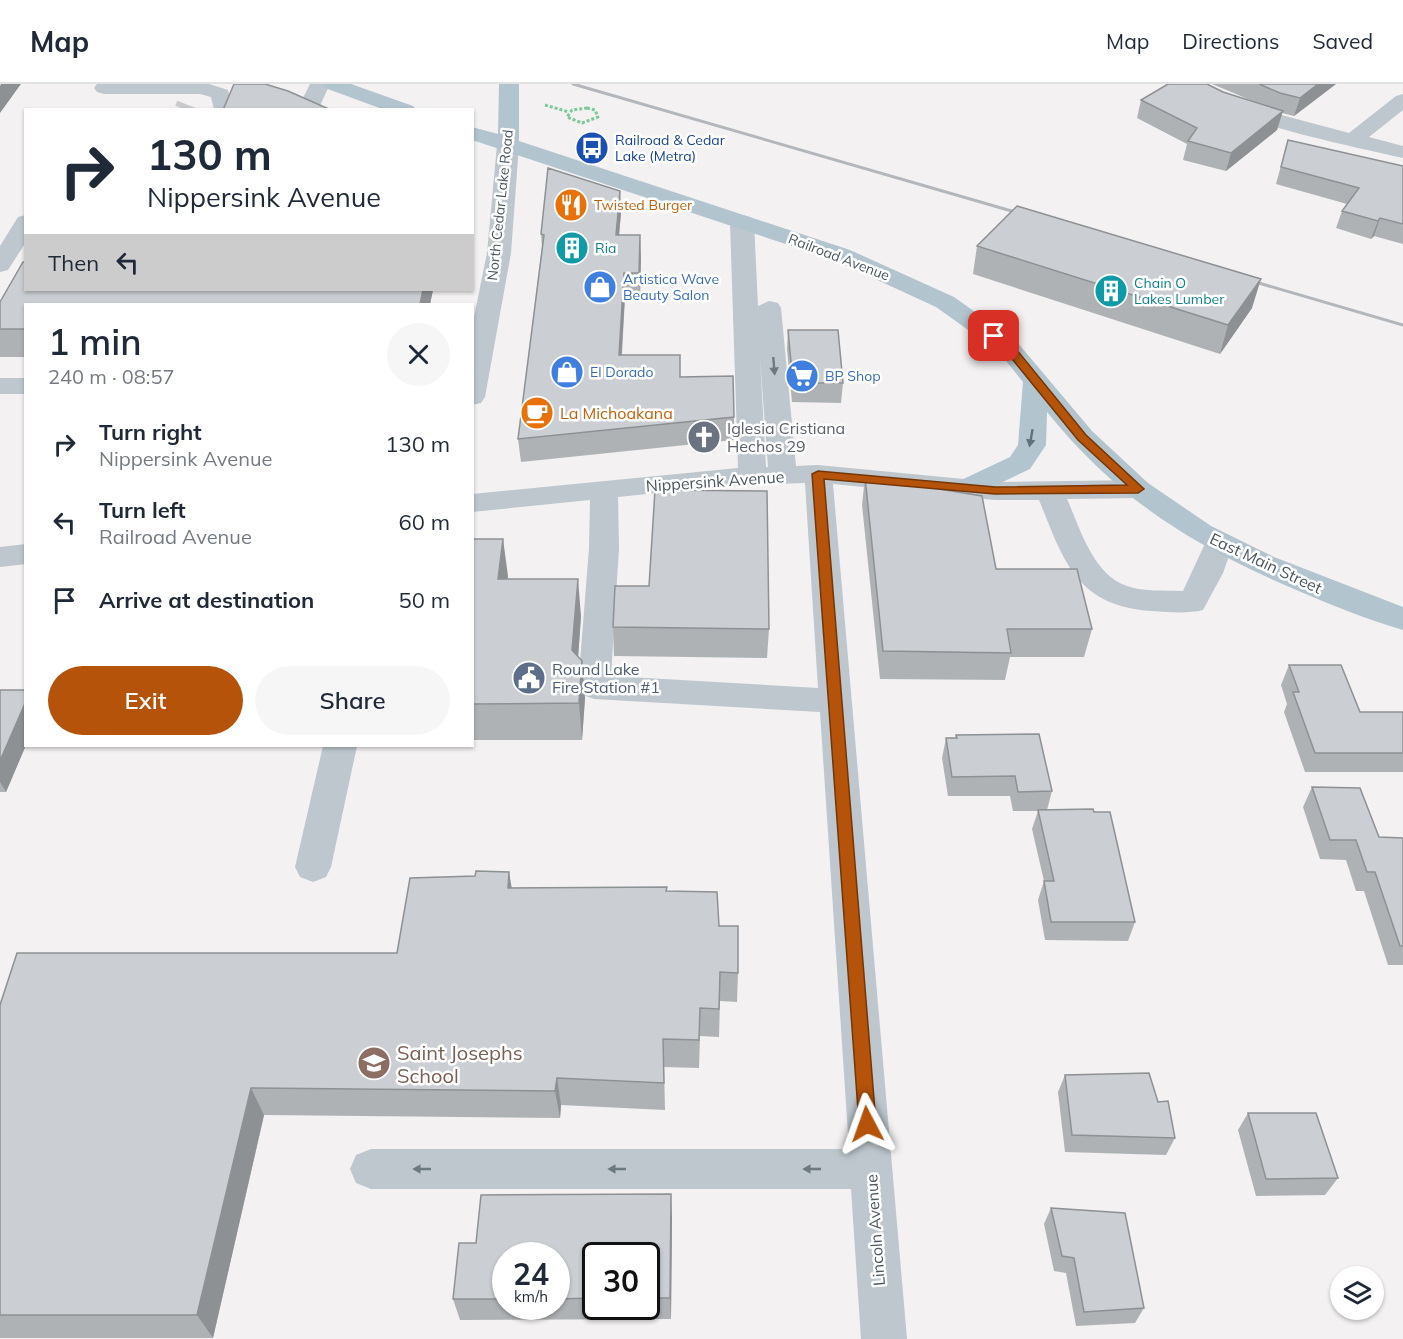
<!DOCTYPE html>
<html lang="en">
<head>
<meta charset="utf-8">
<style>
	:root { --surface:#fff; --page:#f6f6f7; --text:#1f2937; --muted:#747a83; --line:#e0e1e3; --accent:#b45309 }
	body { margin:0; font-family:Mulish,sans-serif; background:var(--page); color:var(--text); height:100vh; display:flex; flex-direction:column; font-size:22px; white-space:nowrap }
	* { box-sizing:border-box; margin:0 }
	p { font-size:20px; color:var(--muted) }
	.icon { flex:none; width:33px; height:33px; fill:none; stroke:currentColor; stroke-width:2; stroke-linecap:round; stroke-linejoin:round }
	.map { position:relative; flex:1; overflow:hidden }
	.drawer { position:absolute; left:24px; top:219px; width:450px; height:444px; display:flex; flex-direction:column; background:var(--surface); border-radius:0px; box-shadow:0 2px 4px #0004 }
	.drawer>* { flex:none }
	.banner { position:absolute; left:24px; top:24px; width:450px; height:183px; border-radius:0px; box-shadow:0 2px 4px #0004; background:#fff; color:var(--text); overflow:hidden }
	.controls { position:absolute; left:1330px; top:1182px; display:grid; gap:12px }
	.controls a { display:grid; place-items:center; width:54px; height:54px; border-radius:50%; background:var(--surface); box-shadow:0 2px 4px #0004; font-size:30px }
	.speed { position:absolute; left:492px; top:1158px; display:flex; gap:12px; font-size:30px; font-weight:700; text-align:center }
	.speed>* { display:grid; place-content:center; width:78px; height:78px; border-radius:50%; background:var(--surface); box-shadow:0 2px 4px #0004; line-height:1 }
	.speed small { font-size:15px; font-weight:400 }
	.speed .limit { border:3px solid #111; border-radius:9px; background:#fff; color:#111 }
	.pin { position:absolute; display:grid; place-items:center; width:51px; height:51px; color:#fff; margin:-26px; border-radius:12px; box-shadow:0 3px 9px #0006 }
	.me { position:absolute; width:66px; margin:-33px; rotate:356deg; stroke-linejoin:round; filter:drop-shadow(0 0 4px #0008) }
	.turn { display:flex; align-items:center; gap:21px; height:126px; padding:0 24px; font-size:27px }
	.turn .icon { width:78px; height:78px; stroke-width:2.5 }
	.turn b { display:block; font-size:42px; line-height:51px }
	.then { display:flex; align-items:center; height:57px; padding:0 24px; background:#0003; gap:12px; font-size:22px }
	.round { display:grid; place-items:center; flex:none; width:63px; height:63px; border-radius:32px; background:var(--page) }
	.headline { display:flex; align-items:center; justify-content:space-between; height:102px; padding:0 24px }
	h1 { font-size:36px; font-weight:600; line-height:45px }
	.button { display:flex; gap:12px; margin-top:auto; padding:12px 24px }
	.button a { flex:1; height:69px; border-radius:36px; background:var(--accent); color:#fff; font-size:24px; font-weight:600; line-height:69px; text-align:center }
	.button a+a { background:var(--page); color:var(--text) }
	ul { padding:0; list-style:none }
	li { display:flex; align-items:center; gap:18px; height:78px; padding:0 24px }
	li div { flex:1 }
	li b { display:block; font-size:22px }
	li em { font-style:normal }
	header { display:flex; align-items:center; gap:36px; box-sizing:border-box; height:84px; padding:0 30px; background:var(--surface); border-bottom:2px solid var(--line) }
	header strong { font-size:28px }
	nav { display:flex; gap:33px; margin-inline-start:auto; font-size:21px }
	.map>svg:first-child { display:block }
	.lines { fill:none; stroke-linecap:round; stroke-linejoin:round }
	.minor-tunnel { stroke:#c8cacc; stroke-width:23; stroke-dasharray:23 11; stroke-linecap:butt }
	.path { stroke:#7bcb9a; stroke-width:3; stroke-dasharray:3 2; stroke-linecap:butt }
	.minor { fill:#bdc7cd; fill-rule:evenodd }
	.major { fill:#b2c4ce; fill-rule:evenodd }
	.rail { stroke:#b3b7bb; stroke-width:3 }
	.wall { fill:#afb2b5; fill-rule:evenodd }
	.shaded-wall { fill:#8e9194 }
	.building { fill:#cbcfd3; stroke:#8e9194; stroke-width:1.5 }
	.oneway { fill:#6c797f }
	.oneway2 { fill:#63727a }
	.route { fill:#b45309; stroke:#753606; stroke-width:1.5 }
	.labels { text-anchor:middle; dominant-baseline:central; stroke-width:5; stroke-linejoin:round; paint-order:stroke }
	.far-transit-label { font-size:14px; fill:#164399; stroke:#fff; text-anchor:start }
	.far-street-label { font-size:14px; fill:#49575e; stroke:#fff }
	.far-food-label { font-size:14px; fill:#c56008; stroke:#fff; text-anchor:start }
	.far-culture-label { font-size:14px; fill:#0d838f; stroke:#fff; text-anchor:start }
	.far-shop-label { font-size:14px; fill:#366cbe; stroke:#fff; text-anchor:start }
	.food-label { font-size:16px; fill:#c56008; stroke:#fff; text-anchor:start }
	.worship-label { font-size:16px; fill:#5b616d; stroke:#fff; text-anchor:start }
	.street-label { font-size:16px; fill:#49575e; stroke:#fff }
	.service-label { font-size:16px; fill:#4e5e75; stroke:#fff; text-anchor:start }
	.near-education-label { font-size:20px; fill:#785e54; stroke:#fff; text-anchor:start }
</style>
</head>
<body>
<header>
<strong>Map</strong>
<nav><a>Map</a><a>Directions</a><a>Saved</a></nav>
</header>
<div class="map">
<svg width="1403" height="1255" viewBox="0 0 1403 1255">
	<rect width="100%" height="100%" fill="#f3f1f1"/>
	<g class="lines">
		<path class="minor-tunnel" d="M 186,26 L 188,21"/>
		<path class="path" d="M 545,21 L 569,28
			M 587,24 L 595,26 L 598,33 L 582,39 L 567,33 L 572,26 Z"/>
		<path class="minor" d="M 97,0 L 209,0 L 228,6 L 231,21 L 228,25 L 214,25 L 211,13 L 200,10 L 104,10 L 97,8 L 94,4 Z
			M 310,0 L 330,0 L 318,26 L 297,26 Z
			M 1181,0 L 1206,0 L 1274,29 L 1349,49 L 1396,12 L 1403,10 L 1403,26 L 1369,53 L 1403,62 L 1403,74 C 1360,64 1204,33 1181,0 Z
			M 508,55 L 516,56 L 519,61 L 511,169 L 485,313 L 481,319 L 472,321 L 472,243 L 487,169 L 497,61 L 500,56 Z
			M 26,131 L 26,158 L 8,186 L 0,188 L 0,162 L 18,133 Z
			M 742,131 L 750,133 L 754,138 L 758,222 L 769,217 L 778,219 L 781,224 L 796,382 L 818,381 L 995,398 L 1138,396 L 1148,399 L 1152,405 L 1148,411 L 1138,414 L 1067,415 C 1080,444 1093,491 1127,502 C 1144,508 1165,506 1183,507 L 1209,451 L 1219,448 L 1229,451 L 1234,458 L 1223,489 L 1203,526 C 1187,530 1169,528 1152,527 C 1076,522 1064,477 1039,416 L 995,416 L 833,400 L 907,1255 L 861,1255 L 851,1105 L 371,1105 L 356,1099 L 350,1085 L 356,1071 L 371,1065 L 849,1065 L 820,628 L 594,615 L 583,611 L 578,603 L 589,464 L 590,416 L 472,428 L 472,410 L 738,384 L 730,138 L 734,133 ZM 760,274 L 768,383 L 766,383 ZM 805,399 L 818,604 L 611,592 L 619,464 L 618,413 L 723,402 Z
			M 0,294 L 26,294 L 26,310 L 0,310 Z
			M 26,460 L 26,480 L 0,483 L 0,463 Z
			M 323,662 L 357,662 L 331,783 L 326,793 L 313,798 L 300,793 L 295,783 Z"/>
		<path class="major" d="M 322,0 L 351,0 L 413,22 L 416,26 L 385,26 L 325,4 Z
			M 499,0 L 519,0 L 519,57 L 850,166 L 954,213 L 1017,258 L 1092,347 L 1148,399 L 1211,442 L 1274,473 L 1403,523 L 1403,546 C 1368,536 1334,522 1301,508 C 1195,463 1120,418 1047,328 L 1046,361 L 1030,385 L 977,410 L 967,413 L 957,410 L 953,404 L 957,398 L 1010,373 L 1018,361 L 1023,298 L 999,268 L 936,223 L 834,176 L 472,56 L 472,43 L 498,50 Z"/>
		<path class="rail" d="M 573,0 L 1029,132
			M 1245,195 L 1403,241"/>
	</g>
	<path class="wall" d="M 1212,0 L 1336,0 L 1294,32 L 1282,29 L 1277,46 L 1226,87 L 1183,76 L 1187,60 L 1137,34 L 1141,16 L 1223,8 L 1255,18 Z
		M 1288,56 L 1403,82 L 1403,160 L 1374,152 L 1371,155 L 1336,144 L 1342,127 L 1347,120 L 1276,100 Z
		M 620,107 L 621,129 L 619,151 L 641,173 L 640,212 L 625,212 L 622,271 L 680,293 L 734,333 L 734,356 L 521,378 L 518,355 L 542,163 L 541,150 Z
		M 977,162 L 1252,224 L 1220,270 L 973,190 Z
		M 26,206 L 433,206 L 430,220 L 26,220 L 26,273 L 0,273 L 0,218 Z
		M 788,246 L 843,299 L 841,319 L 792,318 L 787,265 Z
		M 865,393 L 996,485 L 1092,545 L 1084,573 L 1010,573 L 1005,596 L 880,595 L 862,421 Z
		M 472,455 L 503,455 L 507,495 L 581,532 L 578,573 L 585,614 L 582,656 L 472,656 Z
		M 613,543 L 769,545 L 767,574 L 614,572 Z
		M 1289,581 L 1360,628 L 1403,628 L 1403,688 L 1305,688 L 1284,628 L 1287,620 L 1281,601 Z
		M 0,606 L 26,606 L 26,661 L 6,708 L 0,708 Z
		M 956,651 L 1052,707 L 1047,726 L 1135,838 L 1128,857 L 1045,856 L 1038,816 L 1044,797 L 1032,745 L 1038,727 L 1013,727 L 1010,712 L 948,712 L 942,674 L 946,654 L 955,654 Z
		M 1312,703 L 1379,753 L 1403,754 L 1403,881 L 1388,881 L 1364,807 L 1356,807 L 1346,776 L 1320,775 L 1303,723 Z
		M 667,803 L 667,807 L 719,842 L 738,889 L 737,918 L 720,917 L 719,953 L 700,952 L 699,984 L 664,983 L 665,1026 L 561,1021 L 560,1034 L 264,1031 L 213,1254 L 0,1254 L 0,921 L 397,869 L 512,804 Z
		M 1065,991 L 1158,1018 L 1175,1054 L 1166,1071 L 1065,1068 L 1058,1008 Z
		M 1248,1029 L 1338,1094 L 1325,1111 L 1256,1112 L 1238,1046 Z
		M 1051,1124 L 1144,1224 L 1135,1239 L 1076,1242 L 1066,1189 L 1054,1187 L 1044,1140 Z
		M 672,1133 L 671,1235 L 460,1236 L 453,1215 L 476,1159 ZM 506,1172 L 556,1172 L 556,1222 L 506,1222 ZM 596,1172 L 646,1172 L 646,1222 L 596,1222 Z"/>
	<path class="shaded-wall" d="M 1,0 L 21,0 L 0,29 L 0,2 Z
		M 1318,0 L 1336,0 L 1294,32 L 1300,14 Z
		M 1283,27 L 1277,46 L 1226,87 L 1231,69 Z
		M 620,107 L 621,129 L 617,173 L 616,151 Z
		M 1380,134 L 1374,152 L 1371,155 L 1378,137 Z
		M 640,151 L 641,173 L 640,212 L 639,189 Z
		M 624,189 L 625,212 L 620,294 L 619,271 Z
		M 1261,195 L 1252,224 L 1220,270 L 1228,241 Z
		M 423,206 L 433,206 L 430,220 L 420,220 Z
		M 503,455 L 508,492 L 503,532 L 498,495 Z
		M 578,495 L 581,532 L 576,603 L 572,566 Z
		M 582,577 L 585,614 L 582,656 L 579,619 Z
		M 26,617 L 26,661 L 6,708 L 0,698 L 0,677 Z
		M 509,788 L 514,817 L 508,804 Z
		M 557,994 L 561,1021 L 560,1034 L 555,1007 Z
		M 251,1004 L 264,1031 L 213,1254 L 197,1231 Z
		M 671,1110 L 672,1133 L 671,1235 L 670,1214 Z"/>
	<path class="building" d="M 234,0 L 265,0 L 288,7 L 331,26 L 223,26 Z
		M 1168,0 L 1207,0 L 1223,8 L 1283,27 L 1231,69 L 1188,57 L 1197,44 L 1141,16 Z
		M 1259,0 L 1318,0 L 1300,14 L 1280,9 Z
		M 1288,56 L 1403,82 L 1403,140 L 1380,134 L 1378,137 L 1342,127 L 1359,104 L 1281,83 Z
		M 548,84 L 620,107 L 616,151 L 640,151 L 639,189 L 624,189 L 619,271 L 680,271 L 680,293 L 733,292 L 734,333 L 518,355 L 544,151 L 541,150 Z
		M 1017,122 L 1261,195 L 1228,241 L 977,162 Z
		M 23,178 L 26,178 L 26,206 L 423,206 L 420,220 L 26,220 L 26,245 L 0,245 L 0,218 Z
		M 788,246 L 838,246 L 843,299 L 793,299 Z
		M 865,393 L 982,412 L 996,485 L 1077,485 L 1092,545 L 1007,545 L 1011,569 L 883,567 Z
		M 655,406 L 767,407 L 769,545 L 613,543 L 615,502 L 649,502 Z
		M 472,455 L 503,455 L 498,495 L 578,495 L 572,566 L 582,577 L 579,619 L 472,620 Z
		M 1289,581 L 1341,581 L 1360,628 L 1403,628 L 1403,669 L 1315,669 L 1293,608 L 1299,608 Z
		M 0,606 L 26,606 L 26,617 L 0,677 Z
		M 1039,650 L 1052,707 L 1018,708 L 1015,692 L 952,693 L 946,654 L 957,654 L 956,651 Z
		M 1312,703 L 1360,704 L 1379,753 L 1403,754 L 1403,862 L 1400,862 L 1375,788 L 1367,788 L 1356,756 L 1330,756 Z
		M 1093,725 L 1094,728 L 1110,728 L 1135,838 L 1051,838 L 1044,797 L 1054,797 L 1038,726 Z
		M 476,787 L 509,788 L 508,804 L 667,803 L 666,807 L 717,808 L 719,842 L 738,842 L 738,889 L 720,888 L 719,925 L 700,924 L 699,956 L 663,955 L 664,999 L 557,994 L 555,1007 L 251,1004 L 197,1231 L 0,1231 L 0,921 L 17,869 L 397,869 L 410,794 L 475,792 Z
		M 1149,989 L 1158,1018 L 1168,1017 L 1175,1054 L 1072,1051 L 1065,991 Z
		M 1248,1029 L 1316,1029 L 1338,1094 L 1266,1095 Z
		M 671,1110 L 670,1214 L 646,1214 L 646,1172 L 596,1172 L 596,1214 L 556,1215 L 556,1172 L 506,1172 L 506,1215 L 453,1215 L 459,1159 L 476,1159 L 481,1111 Z
		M 1051,1124 L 1125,1129 L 1144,1224 L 1084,1228 L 1074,1174 L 1062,1172 Z"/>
	<defs><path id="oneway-solid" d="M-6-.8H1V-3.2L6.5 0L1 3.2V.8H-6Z" transform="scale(1.5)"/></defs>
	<g class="oneway">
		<use href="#oneway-solid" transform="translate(774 282) rotate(85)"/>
		<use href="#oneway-solid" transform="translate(422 1085) rotate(180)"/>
		<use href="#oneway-solid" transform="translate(617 1085) rotate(180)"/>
		<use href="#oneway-solid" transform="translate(812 1085) rotate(180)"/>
	</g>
	<use class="oneway2" href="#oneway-solid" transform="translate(1031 354) rotate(100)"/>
	<path class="route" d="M 994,248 L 1012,260 L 1086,351 L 1144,405 L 1138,409 L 995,410 L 824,395 L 876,1040 L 873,1045 L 867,1047 L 861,1045 L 859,1040 L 812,390 L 818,387 L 995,403 L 1127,401 L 1078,356 L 1004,265 L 990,254 L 989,252 Z"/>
	<defs>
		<symbol id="bus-disc" viewBox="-11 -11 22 22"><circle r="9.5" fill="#1a4fb4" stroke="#fff"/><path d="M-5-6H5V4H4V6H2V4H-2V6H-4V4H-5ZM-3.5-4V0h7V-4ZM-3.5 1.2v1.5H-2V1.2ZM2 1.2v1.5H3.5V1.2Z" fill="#fff"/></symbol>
		<symbol id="restaurant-disc" viewBox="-11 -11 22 22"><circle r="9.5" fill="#e8710a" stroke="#fff"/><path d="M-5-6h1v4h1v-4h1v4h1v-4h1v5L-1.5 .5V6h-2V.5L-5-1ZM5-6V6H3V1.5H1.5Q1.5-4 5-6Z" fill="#fff"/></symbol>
		<symbol id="building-disc" viewBox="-11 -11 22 22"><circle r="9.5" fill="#0f9aa8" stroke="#fff"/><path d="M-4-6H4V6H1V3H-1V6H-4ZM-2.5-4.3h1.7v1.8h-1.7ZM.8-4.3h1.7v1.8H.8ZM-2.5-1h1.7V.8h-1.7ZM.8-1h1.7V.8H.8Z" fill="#fff"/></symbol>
		<symbol id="shop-disc" viewBox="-11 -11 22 22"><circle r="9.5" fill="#3f7fe0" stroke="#fff"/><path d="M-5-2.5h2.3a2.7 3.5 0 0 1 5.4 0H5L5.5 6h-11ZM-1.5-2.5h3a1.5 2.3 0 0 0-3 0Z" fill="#fff"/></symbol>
		<symbol id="supermarket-disc" viewBox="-11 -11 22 22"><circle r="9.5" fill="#3f7fe0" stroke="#fff"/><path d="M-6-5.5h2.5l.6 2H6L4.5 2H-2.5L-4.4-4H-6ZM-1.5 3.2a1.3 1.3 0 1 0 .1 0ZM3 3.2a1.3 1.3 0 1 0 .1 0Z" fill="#fff"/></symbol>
		<symbol id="cafe-disc" viewBox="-11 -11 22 22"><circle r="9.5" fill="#e8710a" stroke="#fff"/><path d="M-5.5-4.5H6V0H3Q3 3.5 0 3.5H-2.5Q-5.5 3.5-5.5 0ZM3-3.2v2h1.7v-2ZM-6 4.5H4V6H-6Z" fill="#fff"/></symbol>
		<symbol id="church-disc" viewBox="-11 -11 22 22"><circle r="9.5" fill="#6b7280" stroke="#fff"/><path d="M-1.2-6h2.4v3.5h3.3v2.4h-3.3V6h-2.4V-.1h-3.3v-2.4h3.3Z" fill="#fff"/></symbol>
		<symbol id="civic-disc" viewBox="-11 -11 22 22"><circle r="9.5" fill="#5c6f8a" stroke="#fff"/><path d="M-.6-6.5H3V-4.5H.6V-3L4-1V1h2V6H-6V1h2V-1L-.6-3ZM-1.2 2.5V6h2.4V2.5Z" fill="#fff"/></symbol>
		<symbol id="school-disc" viewBox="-11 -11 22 22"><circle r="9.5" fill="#8d6e63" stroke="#fff"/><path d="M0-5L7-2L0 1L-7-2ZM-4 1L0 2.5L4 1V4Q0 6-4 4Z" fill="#fff"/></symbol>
	</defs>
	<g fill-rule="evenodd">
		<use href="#bus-disc" x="573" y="45" width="38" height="38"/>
		<use href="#restaurant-disc" x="552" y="102" width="38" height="38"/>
		<use href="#building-disc" x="553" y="145" width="38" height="38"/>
		<use href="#shop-disc" x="581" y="184" width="38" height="38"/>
		<use href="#building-disc" x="1092" y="188" width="38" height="38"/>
		<use href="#shop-disc" x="548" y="269" width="38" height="38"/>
		<use href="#supermarket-disc" x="783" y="273" width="38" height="38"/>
		<use href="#cafe-disc" x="518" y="310" width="38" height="38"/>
		<use href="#church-disc" x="685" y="334" width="38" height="38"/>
		<use href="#civic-disc" x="510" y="575" width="38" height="38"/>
		<use href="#school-disc" x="355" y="960" width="38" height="38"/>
	</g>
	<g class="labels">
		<g class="far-transit-label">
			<text x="615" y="56">Railroad &amp; Cedar<tspan x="615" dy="16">Lake (Metra)</tspan></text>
		</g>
		<g class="far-street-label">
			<text transform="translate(500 121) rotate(-84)">North Cedar Lake Road</text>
			<text transform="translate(839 173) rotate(21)">Railroad Avenue</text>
		</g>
		<g class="far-food-label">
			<text x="594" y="121">Twisted Burger</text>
		</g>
		<g class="far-culture-label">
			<text x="595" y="164">Ria</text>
			<text x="1134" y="199">Chain O<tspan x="1134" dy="16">Lakes Lumber</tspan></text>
		</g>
		<g class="far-shop-label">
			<text x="623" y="195">Artistica Wave<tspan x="623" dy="16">Beauty Salon</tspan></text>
			<text x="590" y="288">El Dorado</text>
			<text x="825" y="292">BP Shop</text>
		</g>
		<g class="food-label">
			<text x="560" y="329">La Michoakana</text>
		</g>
		<g class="worship-label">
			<text x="727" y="344">Iglesia Cristiana<tspan x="727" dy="18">Hechos 29</tspan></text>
		</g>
		<g class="street-label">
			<text transform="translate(715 397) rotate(-4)">Nippersink Avenue</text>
			<text transform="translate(1266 479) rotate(25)">East Main Street</text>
			<text transform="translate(875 1146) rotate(-94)">Lincoln Avenue</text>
		</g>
		<g class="service-label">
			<text x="552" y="585">Round Lake<tspan x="552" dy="18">Fire Station #1</tspan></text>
		</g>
		<g class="near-education-label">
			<text x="397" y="968">Saint Josephs<tspan x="397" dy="23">School</tspan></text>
		</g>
	</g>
</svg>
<div class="controls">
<a><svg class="icon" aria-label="layers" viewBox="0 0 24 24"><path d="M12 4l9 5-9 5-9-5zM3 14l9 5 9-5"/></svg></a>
</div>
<div class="speed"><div>24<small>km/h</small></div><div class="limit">30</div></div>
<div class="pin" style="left:994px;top:252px;background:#d93025"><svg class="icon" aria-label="arrive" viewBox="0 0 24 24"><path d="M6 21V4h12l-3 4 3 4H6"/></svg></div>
<svg class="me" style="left:867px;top:1040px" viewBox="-20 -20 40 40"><path d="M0-17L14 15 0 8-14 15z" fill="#b45309" stroke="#fff" stroke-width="4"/></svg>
<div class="banner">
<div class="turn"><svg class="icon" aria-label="right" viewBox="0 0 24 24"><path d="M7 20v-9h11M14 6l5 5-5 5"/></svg><div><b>130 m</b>Nippersink Avenue</div></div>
<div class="then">Then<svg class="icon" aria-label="left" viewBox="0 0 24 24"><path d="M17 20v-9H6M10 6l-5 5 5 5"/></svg></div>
</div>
<section class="drawer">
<div class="headline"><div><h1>1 min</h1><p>240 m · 08:57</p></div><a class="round"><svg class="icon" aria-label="close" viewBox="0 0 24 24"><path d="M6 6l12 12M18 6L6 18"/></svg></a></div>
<ul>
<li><svg class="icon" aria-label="right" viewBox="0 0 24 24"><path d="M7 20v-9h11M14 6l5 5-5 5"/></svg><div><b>Turn right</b><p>Nippersink Avenue</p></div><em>130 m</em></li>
<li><svg class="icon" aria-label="left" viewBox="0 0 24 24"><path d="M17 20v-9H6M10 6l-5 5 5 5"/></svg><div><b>Turn left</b><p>Railroad Avenue</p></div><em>60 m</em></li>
<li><svg class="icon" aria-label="arrive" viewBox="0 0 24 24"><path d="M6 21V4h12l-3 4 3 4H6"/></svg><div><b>Arrive at destination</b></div><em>50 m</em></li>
</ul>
<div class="button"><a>Exit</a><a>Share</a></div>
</section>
</div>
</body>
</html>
